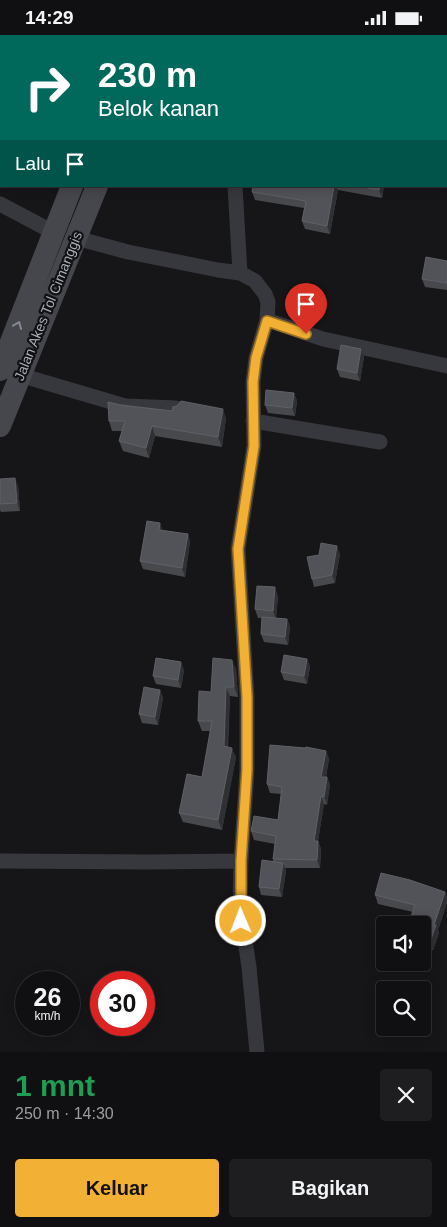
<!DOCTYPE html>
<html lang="id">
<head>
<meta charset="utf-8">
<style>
	:root { --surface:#101012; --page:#1e1e20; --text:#f1f3f6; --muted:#9c9d9f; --line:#303032; --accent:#f2b134 }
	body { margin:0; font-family:Helvetica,sans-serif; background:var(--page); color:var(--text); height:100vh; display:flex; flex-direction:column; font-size:19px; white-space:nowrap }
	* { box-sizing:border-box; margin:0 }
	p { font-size:16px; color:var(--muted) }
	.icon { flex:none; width:28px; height:28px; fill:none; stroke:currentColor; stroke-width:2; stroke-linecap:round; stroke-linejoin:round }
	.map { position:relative; height:1017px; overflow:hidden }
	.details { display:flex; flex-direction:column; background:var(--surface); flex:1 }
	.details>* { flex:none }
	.top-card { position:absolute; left:0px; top:0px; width:448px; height:152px; box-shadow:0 2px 12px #0003,0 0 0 1px var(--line); background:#00695c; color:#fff; overflow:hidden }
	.tools { position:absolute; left:376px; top:881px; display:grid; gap:10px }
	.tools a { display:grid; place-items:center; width:55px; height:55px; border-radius:5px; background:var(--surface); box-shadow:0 2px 12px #0003,0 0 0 1px var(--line); font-size:25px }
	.speed { position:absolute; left:15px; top:936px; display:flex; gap:10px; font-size:25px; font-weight:700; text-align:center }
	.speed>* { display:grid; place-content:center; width:65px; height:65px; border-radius:50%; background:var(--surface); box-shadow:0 2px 12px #0003,0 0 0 1px var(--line); line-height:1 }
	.speed small { font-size:12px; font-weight:400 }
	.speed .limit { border:8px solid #d22; background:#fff; color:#111 }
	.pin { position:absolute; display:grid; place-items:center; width:42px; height:42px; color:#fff; margin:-51px -21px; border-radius:50% 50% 50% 0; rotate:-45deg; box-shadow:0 0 5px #0007 }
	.pin .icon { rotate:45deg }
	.me { position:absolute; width:55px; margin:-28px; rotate:359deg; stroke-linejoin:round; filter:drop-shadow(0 0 4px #0008) }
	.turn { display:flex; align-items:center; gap:18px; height:105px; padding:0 15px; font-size:22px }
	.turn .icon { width:65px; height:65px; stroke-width:2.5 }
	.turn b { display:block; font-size:35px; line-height:42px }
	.then { display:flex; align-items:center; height:48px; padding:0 15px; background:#0003; gap:10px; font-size:19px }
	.round { display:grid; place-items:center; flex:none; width:52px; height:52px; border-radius:5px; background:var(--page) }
	.headline { display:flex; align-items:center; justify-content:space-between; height:85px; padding:0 15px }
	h1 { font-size:30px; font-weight:700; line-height:38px; color:#1e9e55 }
	.button { display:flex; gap:10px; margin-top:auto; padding:10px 15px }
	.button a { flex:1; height:58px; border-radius:5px; background:var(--accent); color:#111; font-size:20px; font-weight:700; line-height:58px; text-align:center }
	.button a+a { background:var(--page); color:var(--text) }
	.status { display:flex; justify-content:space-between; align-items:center; height:35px; padding:0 25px; background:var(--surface); direction:ltr }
	.status svg { height:14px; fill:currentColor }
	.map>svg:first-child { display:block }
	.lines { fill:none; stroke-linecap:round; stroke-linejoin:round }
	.minor { stroke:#37383d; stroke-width:15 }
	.secondary { stroke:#45474d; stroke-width:22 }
	.wall { fill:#47494d }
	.shaded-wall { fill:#2f3033 }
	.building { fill:#525359; stroke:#5f6168 }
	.oneway { stroke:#858993 }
	.route-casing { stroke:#9d7322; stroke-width:12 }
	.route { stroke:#f2b134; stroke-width:9 }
	.labels { text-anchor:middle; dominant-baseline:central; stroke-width:4.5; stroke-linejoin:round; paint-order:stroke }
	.street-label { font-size:14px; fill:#a8adb8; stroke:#111113 }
</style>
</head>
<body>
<div class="status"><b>14:29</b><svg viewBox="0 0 49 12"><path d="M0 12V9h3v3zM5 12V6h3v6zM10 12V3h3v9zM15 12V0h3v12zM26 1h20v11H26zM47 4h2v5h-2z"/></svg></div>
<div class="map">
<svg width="447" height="1017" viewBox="0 0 447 1017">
	<rect width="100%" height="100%" fill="#161618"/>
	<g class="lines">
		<path class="minor" d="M 235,151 L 240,238
			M 0,169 L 53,197
			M 76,203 L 128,217 L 218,235 L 240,238 L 255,246 L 265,259 L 268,267 L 267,285 L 256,323 L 253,347 L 254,411 L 238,514 L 247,662 L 247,735 L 241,826 L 240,872 L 249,932 L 257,1017
			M 267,285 L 323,304 L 447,331
			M 20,340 L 125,371 L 176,373
			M 253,386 L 380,407
			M 0,826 L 150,827 L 241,826"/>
		<path class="secondary" d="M 133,1 L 133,0
			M 157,1 L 157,0
			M 0,335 L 72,151
			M 0,391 L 97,151"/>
	</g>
	<path class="wall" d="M 0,41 L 1,41 L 1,100 L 0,100 Z
		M 253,151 L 384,151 L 382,163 L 338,155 L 330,199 L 305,194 L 302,186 L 304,173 L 255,165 L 252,157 Z
		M 447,226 L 447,255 L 425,252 L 422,244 Z
		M 361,314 L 364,322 L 360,346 L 340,342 L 337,334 Z
		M 294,358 L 297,366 L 295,381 L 268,378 L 265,370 Z
		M 121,370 L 226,383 L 222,412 L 155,401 L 149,423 L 123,416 L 119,406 L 122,396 L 112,396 L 109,386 Z
		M 0,444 L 18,451 L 20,476 L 1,477 L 0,475 Z
		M 160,488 L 162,495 L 188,499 L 190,507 L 185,542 L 143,534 L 140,526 Z
		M 340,519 L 335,548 L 314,552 L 312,544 Z
		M 278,561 L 276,583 L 287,584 L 290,592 L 288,610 L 264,607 L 261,599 L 262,583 L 258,583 L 255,574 Z
		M 307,624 L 310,632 L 307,649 L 284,645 L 281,637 Z
		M 236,634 L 238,662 L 230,661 L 228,712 L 236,722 L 222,795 L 183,787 L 179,778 L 202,742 L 211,696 L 202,696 L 198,686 L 211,657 Z
		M 184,635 L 181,653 L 156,649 L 153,641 Z
		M 160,655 L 163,663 L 158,690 L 142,688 L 139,679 Z
		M 326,716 L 329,724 L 326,742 L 327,742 L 330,750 L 327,770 L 324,769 L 318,806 L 321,814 L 320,833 L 285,833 L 286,836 L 282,862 L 261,860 L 259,852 L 273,827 L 273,824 L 275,809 L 254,805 L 251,796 L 278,785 L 281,759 L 270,758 L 267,749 Z
		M 445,857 L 447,862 L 447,868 L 438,895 L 439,898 L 433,915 L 422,912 L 422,890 L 413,877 L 378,869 L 375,860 Z"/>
	<path class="shaded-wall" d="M 334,151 L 336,151 L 338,155 L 330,199 L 327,191 Z
		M 380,151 L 384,151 L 382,163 L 379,155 Z
		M 361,314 L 364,322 L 360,346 L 357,338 Z
		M 294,358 L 297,366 L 295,381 L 292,373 Z
		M 223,374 L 226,383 L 222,412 L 218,402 Z
		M 152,391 L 155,401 L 149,423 L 146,413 Z
		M 15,443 L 18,451 L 20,476 L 17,468 Z
		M 160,488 L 163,496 L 159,495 Z
		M 188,499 L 190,507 L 185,542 L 182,533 Z
		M 337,511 L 340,519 L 335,548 L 332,540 Z
		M 275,552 L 278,561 L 276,584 L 273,576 Z
		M 287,584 L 290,592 L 288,610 L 285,602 Z
		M 307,624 L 310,632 L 307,649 L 304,641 Z
		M 232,625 L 236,634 L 238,662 L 234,652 Z
		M 181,627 L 184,635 L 181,653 L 178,645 Z
		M 226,652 L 230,661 L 227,721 L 224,711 Z
		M 160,655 L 163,663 L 158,690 L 155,682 Z
		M 232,713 L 236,722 L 222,795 L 218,785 Z
		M 326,716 L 329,724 L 324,750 L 321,742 Z
		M 327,742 L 330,750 L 327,770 L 324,762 Z
		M 321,761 L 324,769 L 318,806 L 321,814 L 320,833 L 317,825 L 314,806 Z
		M 283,828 L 286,836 L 282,862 L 279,854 Z
		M 445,857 L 447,862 L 447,868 L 438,895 L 439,898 L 433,915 L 430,907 L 434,890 Z"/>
	<path class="building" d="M 0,41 L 1,41 L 1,90 L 0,89 Z
		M 253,151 L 334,151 L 327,191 L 302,186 L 306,166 L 252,157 Z
		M 357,151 L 380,151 L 379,155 Z
		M 426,222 L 447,226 L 447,248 L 422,244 Z
		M 341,310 L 361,314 L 357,338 L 337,334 Z
		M 266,355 L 294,358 L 292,373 L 265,370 Z
		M 181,366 L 223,374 L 218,402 L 152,391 L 146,413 L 119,406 L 125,386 L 109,386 L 108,367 L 121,370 L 172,376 L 173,372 L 177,371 Z
		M 15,443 L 17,468 L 0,469 L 0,444 Z
		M 147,486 L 160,488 L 159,495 L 188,499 L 182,533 L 140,526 Z
		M 321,508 L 337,511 L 332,540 L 312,544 L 307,522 L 319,520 Z
		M 257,551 L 275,552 L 273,576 L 255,574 Z
		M 262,582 L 287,584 L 285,602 L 261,599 Z
		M 284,620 L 307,624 L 304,641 L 281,637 Z
		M 156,623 L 181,627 L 178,645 L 153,641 Z
		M 213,623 L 232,625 L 234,652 L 226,652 L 224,711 L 232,713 L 218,785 L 179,778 L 187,739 L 202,742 L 212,686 L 198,686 L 199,656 L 211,657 Z
		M 144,652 L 160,655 L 155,682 L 139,679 Z
		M 270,710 L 305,713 L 306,712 L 326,716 L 321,742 L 327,742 L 324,762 L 321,761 L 314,806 L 318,806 L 317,825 L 273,824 L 276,801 L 251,796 L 254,781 L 278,785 L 282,752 L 267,749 Z
		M 262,825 L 283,828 L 279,854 L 259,852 Z
		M 381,838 L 410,845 L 445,857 L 434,890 L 436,890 L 430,907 L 422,904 L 422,890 L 408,890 L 415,870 L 375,860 Z"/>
	<defs><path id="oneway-chevron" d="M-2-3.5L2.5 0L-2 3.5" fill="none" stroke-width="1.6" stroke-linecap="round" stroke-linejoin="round" transform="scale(1.25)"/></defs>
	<use class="oneway" href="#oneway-chevron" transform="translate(18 290) rotate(-68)"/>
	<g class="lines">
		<defs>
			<path id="route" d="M 241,886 L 241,826 L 247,735 L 247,662 L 238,514 L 254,411 L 253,347 L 256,323 L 267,286 L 306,299"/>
		</defs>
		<use href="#route" class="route-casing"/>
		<use href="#route" class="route"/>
	</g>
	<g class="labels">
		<g class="street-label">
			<text transform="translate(48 271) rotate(-68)">Jalan Akes Tol Cimanggis</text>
		</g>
	</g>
</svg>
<div class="tools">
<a><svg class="icon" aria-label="sound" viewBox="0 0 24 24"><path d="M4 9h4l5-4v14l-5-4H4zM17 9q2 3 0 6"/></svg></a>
<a><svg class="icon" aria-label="search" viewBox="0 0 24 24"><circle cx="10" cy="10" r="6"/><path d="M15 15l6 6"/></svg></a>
</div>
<div class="speed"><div>26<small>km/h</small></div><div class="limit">30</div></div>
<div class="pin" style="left:306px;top:299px;background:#d93025"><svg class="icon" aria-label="arrive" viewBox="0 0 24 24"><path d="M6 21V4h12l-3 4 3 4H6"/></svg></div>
<svg class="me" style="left:241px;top:886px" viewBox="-20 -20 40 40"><circle r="17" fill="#f2b134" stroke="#fff" stroke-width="3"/><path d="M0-11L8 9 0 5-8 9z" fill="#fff"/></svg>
<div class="top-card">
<div class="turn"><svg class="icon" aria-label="right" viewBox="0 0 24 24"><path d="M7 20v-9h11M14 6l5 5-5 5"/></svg><div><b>230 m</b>Belok kanan</div></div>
<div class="then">Lalu<svg class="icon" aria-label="arrive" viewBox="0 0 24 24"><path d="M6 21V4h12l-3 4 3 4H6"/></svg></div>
</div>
</div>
<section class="details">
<div class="headline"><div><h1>1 mnt</h1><p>250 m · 14:30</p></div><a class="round"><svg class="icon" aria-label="close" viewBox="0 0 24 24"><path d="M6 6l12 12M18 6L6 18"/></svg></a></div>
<div class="button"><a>Keluar</a><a>Bagikan</a></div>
</section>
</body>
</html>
